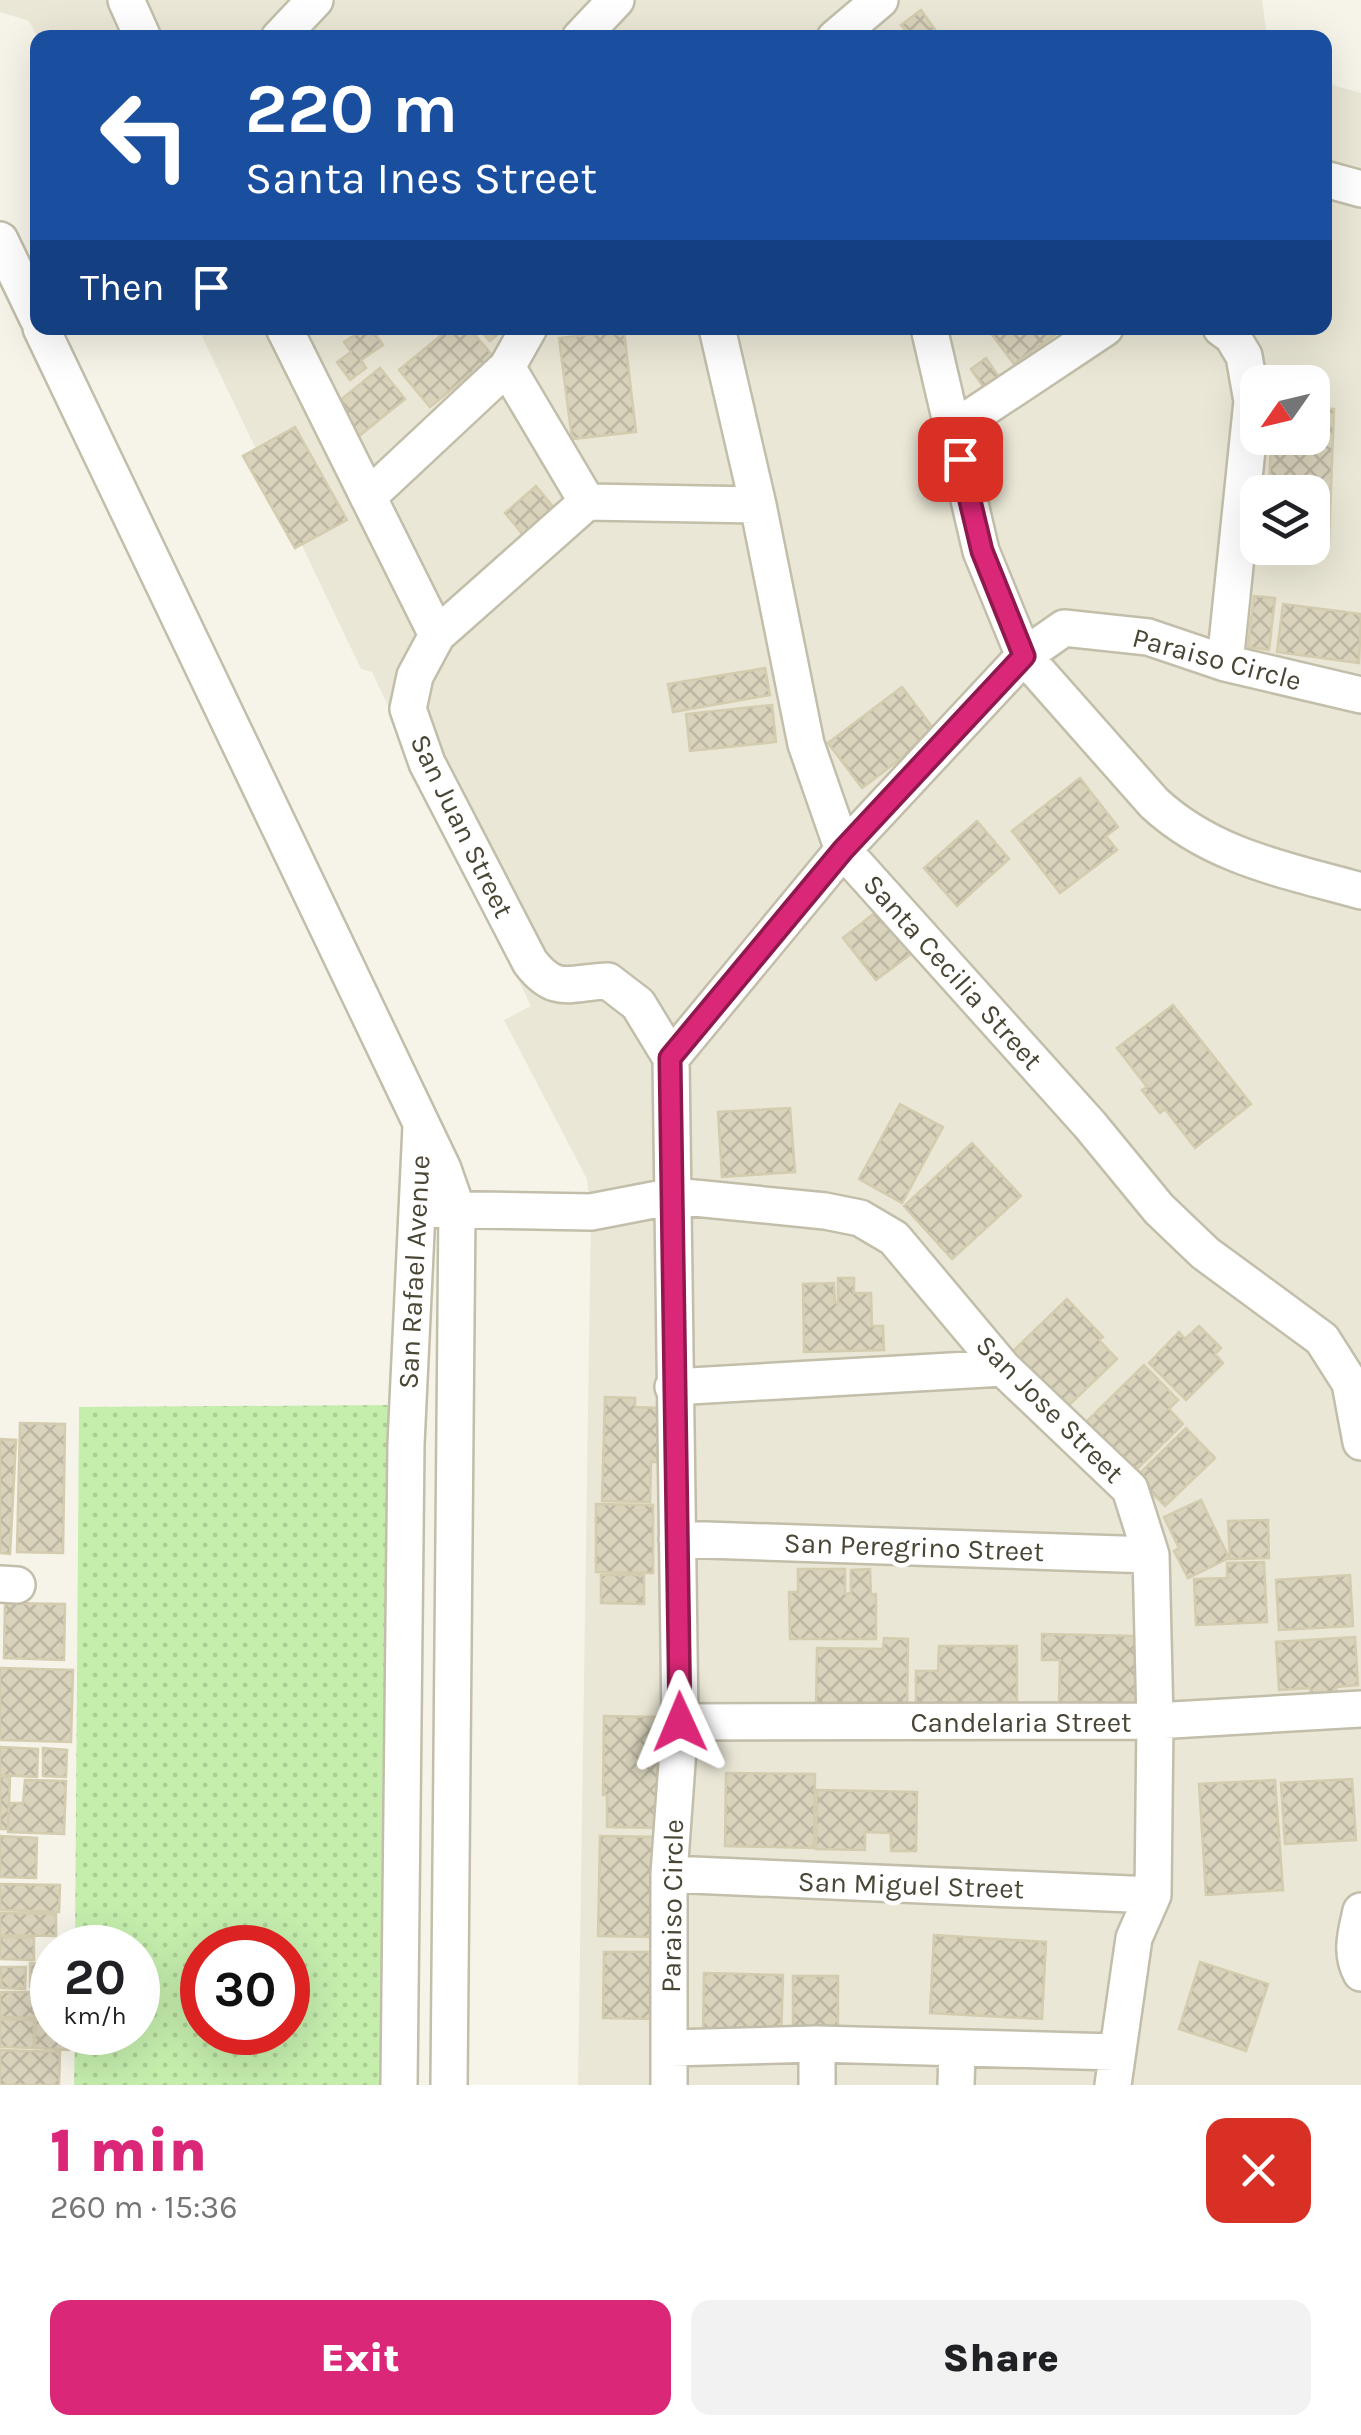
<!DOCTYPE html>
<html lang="en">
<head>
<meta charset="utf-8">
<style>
	:root { --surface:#fff; --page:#f2f2f2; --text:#202124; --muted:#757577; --accent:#db2777 }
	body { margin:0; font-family:Karla,sans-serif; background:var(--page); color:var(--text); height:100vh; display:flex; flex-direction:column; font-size:38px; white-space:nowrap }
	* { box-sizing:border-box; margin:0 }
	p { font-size:32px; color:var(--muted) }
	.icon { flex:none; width:55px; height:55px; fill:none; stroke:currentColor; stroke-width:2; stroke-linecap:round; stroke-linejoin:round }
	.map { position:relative; height:2085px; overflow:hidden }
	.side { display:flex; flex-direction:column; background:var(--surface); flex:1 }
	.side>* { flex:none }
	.hud { position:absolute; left:30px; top:30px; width:1302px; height:305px; border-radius:20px; box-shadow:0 10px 40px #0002; background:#1a4fa0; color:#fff; overflow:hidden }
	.needle { width:65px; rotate:236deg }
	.controls { position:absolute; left:1240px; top:365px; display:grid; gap:20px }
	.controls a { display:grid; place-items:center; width:90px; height:90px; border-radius:20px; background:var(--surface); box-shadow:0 10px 40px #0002; font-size:50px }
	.speed { position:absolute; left:30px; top:1925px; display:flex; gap:20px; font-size:50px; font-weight:700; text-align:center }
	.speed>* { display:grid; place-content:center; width:130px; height:130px; border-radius:50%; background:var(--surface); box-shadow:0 10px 40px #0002; line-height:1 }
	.speed small { font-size:25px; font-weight:400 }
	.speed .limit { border:15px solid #d22; background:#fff; color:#111 }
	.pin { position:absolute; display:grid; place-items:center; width:85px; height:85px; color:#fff; margin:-42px; border-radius:20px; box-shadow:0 5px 15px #0006 }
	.me { position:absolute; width:110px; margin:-55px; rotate:359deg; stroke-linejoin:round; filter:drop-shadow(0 0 8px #0008) }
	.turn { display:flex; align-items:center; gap:35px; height:210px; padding:0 50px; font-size:45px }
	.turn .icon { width:130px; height:130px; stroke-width:2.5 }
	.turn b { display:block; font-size:70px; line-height:85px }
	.then { display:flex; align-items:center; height:95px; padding:0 50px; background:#0003; gap:20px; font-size:38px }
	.round { display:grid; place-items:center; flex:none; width:105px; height:105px; border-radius:20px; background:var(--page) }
	.overview { display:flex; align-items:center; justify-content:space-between; height:170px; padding:0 50px }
	h1 { font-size:60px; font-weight:800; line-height:75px; color:var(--accent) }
	.cta { display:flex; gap:20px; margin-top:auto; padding:20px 50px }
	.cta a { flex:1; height:115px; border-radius:20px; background:var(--accent); color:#fff; font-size:40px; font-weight:800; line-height:115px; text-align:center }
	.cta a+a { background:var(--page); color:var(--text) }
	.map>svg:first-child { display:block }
	.residential { fill:#eae7d6; fill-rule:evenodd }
	.grass { fill:url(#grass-dots); fill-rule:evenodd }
	.building { fill:url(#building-cross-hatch); stroke:#d4ccaf; stroke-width:2.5 }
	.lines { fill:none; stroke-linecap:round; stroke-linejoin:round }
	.minor-casing { stroke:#c2beaa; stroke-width:40 }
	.minor { stroke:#fff; stroke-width:35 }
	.route-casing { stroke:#8e194d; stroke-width:25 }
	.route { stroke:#db2777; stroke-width:18 }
	.labels { text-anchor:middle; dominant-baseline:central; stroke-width:9; stroke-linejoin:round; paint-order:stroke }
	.street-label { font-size:28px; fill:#4a4636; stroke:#fff }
</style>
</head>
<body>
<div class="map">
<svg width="1361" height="2085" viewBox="0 0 1361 2085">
	<defs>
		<pattern id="grass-dots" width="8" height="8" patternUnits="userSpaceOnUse" patternTransform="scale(2.5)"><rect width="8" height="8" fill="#c5eead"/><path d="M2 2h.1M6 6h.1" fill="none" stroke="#abcd95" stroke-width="1.8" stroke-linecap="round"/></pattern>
		<pattern id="building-cross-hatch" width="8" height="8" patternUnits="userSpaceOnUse" patternTransform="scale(2.5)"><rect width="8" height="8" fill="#d9d3bc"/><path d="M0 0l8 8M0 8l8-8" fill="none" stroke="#bcb6a2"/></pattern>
	</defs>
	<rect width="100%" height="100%" fill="#f6f4e8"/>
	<path class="residential" d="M 0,0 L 1262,0 L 1267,37 L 38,38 L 29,21 L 0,12 Z
		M 1325,83 L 1361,93 L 1361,2085 L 578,2085 L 591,1212 L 587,1179 L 504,1020 L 531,1006 L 372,672 L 361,669 L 198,328 L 1325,328 ZM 1258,382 L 1312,382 L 1312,438 L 1258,438 ZM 1258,492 L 1312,492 L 1312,548 L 1258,548 Z"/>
	<path class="grass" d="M 391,1405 L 381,2085 L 74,2085 L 75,2033 L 138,2032 L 138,1948 L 75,1947 L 79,1407 ZM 202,1948 L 288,1948 L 288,2032 L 202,2032 Z"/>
	<path class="building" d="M 921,10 L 941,38 L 911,38 L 901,25 Z
		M 365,328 L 371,328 L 383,345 L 361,360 L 366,368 L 350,380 L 337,362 L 351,352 L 344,342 Z
		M 450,328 L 469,328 L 493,356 L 430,407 L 399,370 Z
		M 478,328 L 505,328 L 490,341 Z
		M 987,328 L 1063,328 L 1063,329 L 1014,364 Z
		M 624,331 L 636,432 L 572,439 L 559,338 Z
		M 986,358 L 999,377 L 984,388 L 971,369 Z
		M 380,368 L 405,399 L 358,437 L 333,406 Z
		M 1312,408 L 1334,409 L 1329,541 L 1312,540 L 1312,492 L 1269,492 L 1271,438 L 1312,438 Z
		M 295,427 L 347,520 L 295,548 L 243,456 Z
		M 536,486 L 555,509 L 524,536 L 505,513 Z
		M 1254,596 L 1275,598 L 1269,650 L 1248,647 Z
		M 1283,604 L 1361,614 L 1359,663 L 1277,652 Z
		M 765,668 L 770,695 L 673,712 L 668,684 Z
		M 902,687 L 936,732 L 862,788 L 828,743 Z
		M 772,705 L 776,742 L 690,751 L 686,714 Z
		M 1080,778 L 1118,827 L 1106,836 L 1117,850 L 1060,893 L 1012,831 Z
		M 977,821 L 1009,859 L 957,906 L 924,868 Z
		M 877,911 L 911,954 L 876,980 L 843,938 Z
		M 1173,1005 L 1251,1104 L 1195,1148 L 1165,1109 L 1160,1113 L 1142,1090 L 1147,1087 L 1117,1048 Z
		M 900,1104 L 943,1127 L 902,1203 L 859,1179 Z
		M 790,1108 L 795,1172 L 722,1177 L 718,1112 Z
		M 972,1143 L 1021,1196 L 952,1259 L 904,1206 Z
		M 838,1278 L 854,1278 L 854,1293 L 871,1293 L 872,1326 L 883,1326 L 884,1350 L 804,1352 L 803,1284 L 834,1283 L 835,1303 L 838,1303 Z
		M 1067,1299 L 1103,1337 L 1099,1340 L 1117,1359 L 1064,1410 L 1010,1354 Z
		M 1199,1326 L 1221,1348 L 1215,1354 L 1223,1363 L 1186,1400 L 1149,1363 L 1179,1332 L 1185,1339 Z
		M 1144,1365 L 1178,1400 L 1169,1409 L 1183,1424 L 1129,1477 L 1081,1427 Z
		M 605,1397 L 635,1398 L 635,1407 L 659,1408 L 658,1462 L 651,1462 L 650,1502 L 602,1501 Z
		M 20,1423 L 65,1424 L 63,1553 L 17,1552 Z
		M 1186,1428 L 1215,1458 L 1165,1506 L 1136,1477 Z
		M 0,1439 L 16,1440 L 10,1554 L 0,1553 Z
		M 1201,1500 L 1229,1558 L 1188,1578 L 1174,1551 L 1179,1548 L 1164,1517 Z
		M 596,1504 L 653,1505 L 653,1573 L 596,1572 Z
		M 1268,1520 L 1269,1558 L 1230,1559 L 1228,1521 Z
		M 1264,1562 L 1267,1622 L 1196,1625 L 1194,1579 L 1227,1578 L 1227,1563 Z
		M 798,1569 L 845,1569 L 845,1594 L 851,1593 L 851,1570 L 870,1569 L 871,1594 L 876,1594 L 876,1639 L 790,1639 L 789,1592 L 798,1592 Z
		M 601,1575 L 644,1575 L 644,1604 L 601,1603 Z
		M 1350,1575 L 1353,1626 L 1279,1630 L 1276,1580 Z
		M 5,1603 L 65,1604 L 64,1660 L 4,1658 Z
		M 1042,1634 L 1136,1636 L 1135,1704 L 1115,1703 L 1115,1717 L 1086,1717 L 1086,1702 L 1059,1702 L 1060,1660 L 1042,1660 Z
		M 1355,1637 L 1358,1685 L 1336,1687 L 1337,1708 L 1311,1709 L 1310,1688 L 1279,1690 L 1276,1642 Z
		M 884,1638 L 908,1639 L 907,1714 L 816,1712 L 817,1648 L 883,1649 Z
		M 939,1646 L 1017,1646 L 1017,1714 L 916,1714 L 916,1671 L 938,1671 Z
		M 0,1668 L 73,1670 L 71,1742 L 0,1740 Z
		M 604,1716 L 663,1717 L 661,1828 L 607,1827 L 607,1795 L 603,1795 Z
		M 0,1747 L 38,1749 L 37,1777 L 0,1775 Z
		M 43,1748 L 67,1750 L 66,1777 L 43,1776 Z
		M 726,1773 L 815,1774 L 814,1848 L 725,1846 Z
		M 0,1777 L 10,1777 L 8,1829 L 0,1829 Z
		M 1352,1779 L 1356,1840 L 1285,1844 L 1281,1783 Z
		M 25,1780 L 66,1781 L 64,1834 L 8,1832 L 9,1803 L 23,1803 Z
		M 1275,1780 L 1283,1890 L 1206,1895 L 1199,1784 Z
		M 817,1790 L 917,1792 L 916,1851 L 891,1851 L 891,1833 L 865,1832 L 865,1850 L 816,1849 Z
		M 0,1836 L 37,1838 L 36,1878 L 0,1877 Z
		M 600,1836 L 658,1837 L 656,1937 L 598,1936 Z
		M 0,1884 L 60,1885 L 59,1912 L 0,1910 Z
		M 0,1913 L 56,1914 L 56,1936 L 0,1935 Z
		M 934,1935 L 1046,1942 L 1042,2019 L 930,2013 Z
		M 0,1937 L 34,1938 L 34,1960 L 0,1959 Z
		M 604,1952 L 657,1952 L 656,2019 L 603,2018 Z
		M 1200,1962 L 1268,1984 L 1246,2051 L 1179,2029 Z
		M 30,1963 L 52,1964 L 52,1988 L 30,1987 Z
		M 1,1967 L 26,1967 L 25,1989 L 1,1988 Z
		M 704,1973 L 783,1975 L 781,2038 L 703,2036 Z
		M 793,1976 L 838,1976 L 838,2034 L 793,2033 Z
		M 0,1992 L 35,1992 L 35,2018 L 0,2017 Z
		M 36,2001 L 52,2002 L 52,2032 L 70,2032 L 69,2050 L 35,2048 Z
		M 0,2019 L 34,2020 L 34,2048 L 0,2047 Z
		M 0,2050 L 60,2052 L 59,2085 L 0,2085 Z"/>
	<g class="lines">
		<defs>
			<path id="minor" d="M 126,0 L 143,38
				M 279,38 L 315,0
				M 580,38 L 616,0
				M 835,38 L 880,0
				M 1325,179 L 1361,189
				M 0,240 L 38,319
				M 41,328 L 443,1169 L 457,1209 L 449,2085
				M 284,328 L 437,635
				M 529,328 L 507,367 L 587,502
				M 717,328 L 758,505 L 806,744 L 843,850 L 1090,1125 L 1159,1209 L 1205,1253 L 1322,1339 L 1350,1383 L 1361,1442
				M 929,328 L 981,551 L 1024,656 L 1154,803 C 1212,857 1286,870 1361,891
				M 1221,328 L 1232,336 L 1244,356 L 1252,401 L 1225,663
				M 953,429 L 1105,328
				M 368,497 L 507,367
				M 671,1058 L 638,1004 L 608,981 C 570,982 556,996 530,962 L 427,763 L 408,709 L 415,676 L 437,635 L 587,502 L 758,505
				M 417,1209 L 591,1212 L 674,1196 L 825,1211 L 860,1218 L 894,1238 L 1003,1368 L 1130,1489 L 1151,1555 L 1155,1721 L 1153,1895 L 1134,1938 L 1113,2085
				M 673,1387 L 1003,1368
				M 677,1539 L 1151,1555
				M 0,1584 L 17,1585
				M 680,1722 L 1155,1721 L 1361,1709
				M 669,1874 L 1153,1895
				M 1361,1911 C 1356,1933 1350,1953 1361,1973
				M 670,2048 L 817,2044 L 1116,2052
				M 399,2085 L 406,1444 L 421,1126
				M 669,2085 L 669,1874 L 680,1722 L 671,1058 L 843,850 L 1024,656 L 1064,628 L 1148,637 L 1225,663 L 1361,695
				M 817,2085 L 817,2044
				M 956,2085 L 957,2050"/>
		</defs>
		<use href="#minor" class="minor-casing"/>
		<use href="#minor" class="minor"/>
	</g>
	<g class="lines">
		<defs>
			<path id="route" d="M 680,1722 L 670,1058 L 843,850 L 1024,656 L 982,551 L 960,459"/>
		</defs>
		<use href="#route" class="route-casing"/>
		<use href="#route" class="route"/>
	</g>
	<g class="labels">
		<g class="street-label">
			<text transform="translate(1217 659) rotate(15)">Paraiso Circle</text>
			<text transform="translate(462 826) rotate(64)">San Juan Street</text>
			<text transform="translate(953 972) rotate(48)">Santa Cecilia Street</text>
			<text transform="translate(414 1272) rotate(-87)">San Rafael Avenue</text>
			<text transform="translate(1050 1409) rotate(45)">San Jose Street</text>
			<text transform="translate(914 1547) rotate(2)">San Peregrino Street</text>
			<text x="1021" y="1722">Candelaria Street</text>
			<text transform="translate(911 1885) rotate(2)">San Miguel Street</text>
			<text transform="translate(672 1906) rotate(-89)">Paraiso Circle</text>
		</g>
	</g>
</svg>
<div class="controls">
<a><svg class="needle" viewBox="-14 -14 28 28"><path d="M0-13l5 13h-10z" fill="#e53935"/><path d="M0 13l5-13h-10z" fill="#757577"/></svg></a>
<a><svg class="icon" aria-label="layers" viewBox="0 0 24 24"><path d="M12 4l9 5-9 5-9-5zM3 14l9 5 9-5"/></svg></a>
</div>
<div class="speed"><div>20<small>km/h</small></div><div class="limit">30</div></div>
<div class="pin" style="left:960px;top:459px;background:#d93025"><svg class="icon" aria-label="arrive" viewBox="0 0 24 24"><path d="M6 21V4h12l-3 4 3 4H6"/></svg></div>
<svg class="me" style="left:680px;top:1722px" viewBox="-20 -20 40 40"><path d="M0-17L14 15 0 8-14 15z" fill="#db2777" stroke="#fff" stroke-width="4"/></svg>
<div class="hud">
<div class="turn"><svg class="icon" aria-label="left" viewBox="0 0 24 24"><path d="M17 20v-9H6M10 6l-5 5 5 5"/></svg><div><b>220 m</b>Santa Ines Street</div></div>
<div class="then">Then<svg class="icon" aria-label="arrive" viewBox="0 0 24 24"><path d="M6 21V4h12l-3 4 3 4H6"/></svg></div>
</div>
</div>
<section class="side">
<div class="overview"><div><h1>1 min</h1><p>260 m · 15:36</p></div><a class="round" style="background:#d93025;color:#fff"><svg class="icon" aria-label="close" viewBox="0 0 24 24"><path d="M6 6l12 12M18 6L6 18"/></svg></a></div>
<div class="cta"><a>Exit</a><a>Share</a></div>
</section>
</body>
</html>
